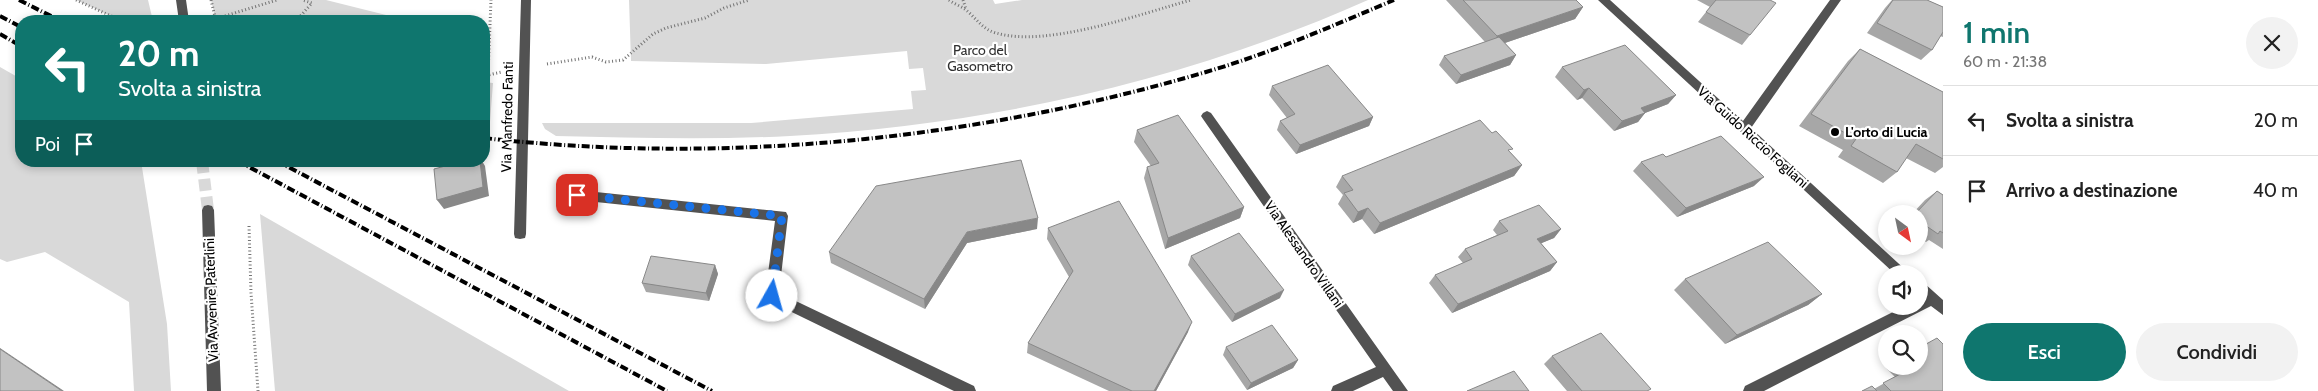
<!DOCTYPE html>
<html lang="it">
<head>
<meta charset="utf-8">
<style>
	:root { --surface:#fff; --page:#f2f2f2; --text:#222; --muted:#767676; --line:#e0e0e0; --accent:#0f766e }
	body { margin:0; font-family:Cabin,sans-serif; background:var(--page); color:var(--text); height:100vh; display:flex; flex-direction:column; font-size:19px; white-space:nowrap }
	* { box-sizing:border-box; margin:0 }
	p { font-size:16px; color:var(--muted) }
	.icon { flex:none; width:28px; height:28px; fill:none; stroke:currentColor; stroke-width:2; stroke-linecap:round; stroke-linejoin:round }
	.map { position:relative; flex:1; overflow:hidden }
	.side { display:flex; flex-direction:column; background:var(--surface); width:375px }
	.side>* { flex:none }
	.guide { position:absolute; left:15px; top:15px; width:475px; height:152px; border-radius:20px; box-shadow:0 2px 8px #0003; background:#0f766e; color:#fff; overflow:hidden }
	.needle { width:32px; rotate:147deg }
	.buttons { position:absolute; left:1878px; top:205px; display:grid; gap:10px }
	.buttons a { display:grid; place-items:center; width:50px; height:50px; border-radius:50%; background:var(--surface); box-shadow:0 2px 8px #0003; font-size:25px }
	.pin { position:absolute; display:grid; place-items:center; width:42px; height:42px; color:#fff; margin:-21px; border-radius:10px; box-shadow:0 2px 8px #0006 }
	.me { position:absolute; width:55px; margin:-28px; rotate:7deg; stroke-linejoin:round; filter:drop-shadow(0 0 4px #0008) }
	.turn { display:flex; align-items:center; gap:18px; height:105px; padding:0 20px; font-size:22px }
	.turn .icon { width:65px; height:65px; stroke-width:2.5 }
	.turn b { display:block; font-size:35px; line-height:42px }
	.then { display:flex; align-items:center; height:48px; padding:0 20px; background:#0003; gap:10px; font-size:19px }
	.round { display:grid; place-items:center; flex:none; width:52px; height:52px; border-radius:26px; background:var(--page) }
	.overview { display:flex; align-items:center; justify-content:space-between; height:85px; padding:0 20px }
	h1 { font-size:30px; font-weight:600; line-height:38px; color:var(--accent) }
	.primary-button { display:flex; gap:10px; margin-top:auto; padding:10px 20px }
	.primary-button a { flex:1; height:58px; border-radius:30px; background:var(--accent); color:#fff; font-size:20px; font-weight:600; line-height:58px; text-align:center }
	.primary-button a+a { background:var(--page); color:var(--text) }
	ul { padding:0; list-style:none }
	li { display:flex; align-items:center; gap:15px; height:70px; padding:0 20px; border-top:1px solid var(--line) }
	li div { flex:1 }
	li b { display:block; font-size:19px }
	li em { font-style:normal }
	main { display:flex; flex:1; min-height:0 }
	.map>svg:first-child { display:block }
	.green { fill:#d9d9d9 }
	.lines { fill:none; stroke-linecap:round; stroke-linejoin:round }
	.minor-tunnel { stroke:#d9d9d9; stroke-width:12; stroke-dasharray:12 6; stroke-linecap:butt }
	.path { stroke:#747474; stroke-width:3; stroke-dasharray:1 2.5; stroke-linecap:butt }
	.minor { fill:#525252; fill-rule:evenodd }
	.rail { stroke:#000; stroke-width:4; stroke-dasharray:8 2.5 1 2.5; stroke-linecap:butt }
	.wall { fill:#a7a7a7 }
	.shaded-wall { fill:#888 }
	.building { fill:#c2c2c2; stroke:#888 }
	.route { stroke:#1a73e8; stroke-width:9; stroke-dasharray:0 16.2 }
	.poi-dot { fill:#000; stroke:#fff; stroke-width:2 }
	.labels { text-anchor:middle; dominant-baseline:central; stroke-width:4.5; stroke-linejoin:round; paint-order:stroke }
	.park-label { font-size:14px; fill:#303030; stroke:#fff }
	.street-label { font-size:14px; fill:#000; stroke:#fff }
	.poi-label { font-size:14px; font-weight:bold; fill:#000; stroke:#fff; text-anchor:start }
</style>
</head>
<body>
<main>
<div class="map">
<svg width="1943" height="391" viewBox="0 0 1943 391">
	<rect width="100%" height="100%" fill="#fff"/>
	<path class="green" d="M 76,0 L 148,0 L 153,21 L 122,21 Z
		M 211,0 L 326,0 L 410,21 L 216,21 Z
		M 629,0 L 993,0 L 995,4 L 1022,0 L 1368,0 C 1186,81 989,125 790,136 C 712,140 634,138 556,136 L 545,129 L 542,123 L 751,123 L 913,109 L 911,91 L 926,90 L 923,68 L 909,69 L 907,51 L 766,64 L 631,61 Z
		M 0,67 L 21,79 L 21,161 L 141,161 L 167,324 L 171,391 L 134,391 L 129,302 L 45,252 L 7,262 L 0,259 Z
		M 484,82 L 493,83 L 490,122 L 484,121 Z
		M 260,214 L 569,391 L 275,391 Z"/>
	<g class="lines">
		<path class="minor-tunnel" d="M 202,161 L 208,210"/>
		<path class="path" d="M 76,0 L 122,21
			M 211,0 L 216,21
			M 949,0 C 954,4 961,6 966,10 C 976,18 982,29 996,33 C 1047,48 1140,14 1191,0
			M 963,0 L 966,9
			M 215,19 L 277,0
			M 296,21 L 312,3 L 302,0
			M 547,64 L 592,57 L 606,62 L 623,60 L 653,34 L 666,28 L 705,18 L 724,8 L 749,0
			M 488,74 L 491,0
			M 484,79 L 488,75 L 502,72
			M 249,226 L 251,293 L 258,391"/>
		<path class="minor" d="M 176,0 L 186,0 L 189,21 L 179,21 Z
			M 521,0 L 531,0 L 526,234 L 525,238 L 520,239 L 515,238 L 514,234 Z
			M 1598,0 L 1610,0 L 1743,121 L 1830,0 L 1841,0 L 1751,128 L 1910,274 L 1895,274 Z
			M 1207,111 L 1211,113 L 1408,391 L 1393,391 L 1383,377 L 1353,391 L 1331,391 L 1333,386 L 1376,367 L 1203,119 L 1201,116 L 1203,113 Z
			M 577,190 L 786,212 L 788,216 L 779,293 L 974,386 L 976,391 L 954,391 L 767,300 L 765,296 L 775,221 L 577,200 L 573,199 L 571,195 L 573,191 Z
			M 208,205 L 212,206 L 214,210 L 221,391 L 207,391 L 202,210 L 204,206 Z
			M 1919,281 L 1924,283 L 1943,300 L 1943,315 L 1931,306 L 1764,391 L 1743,391 L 1745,386 L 1905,306 L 1919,306 L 1919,299 L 1922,298 L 1919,295 Z"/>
		<path class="rail" d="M 19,0 L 61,21
			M 0,16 L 21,27
			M 0,34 L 21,46
			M 484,138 C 724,165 975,140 1206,72 C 1271,53 1332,26 1394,0
			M 238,161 L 667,391
			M 277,161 L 712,391"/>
	</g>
	<path class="wall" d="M 1446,0 L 1576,0 L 1583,7 L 1575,19 L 1505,43 L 1516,55 L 1510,65 L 1456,84 L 1439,65 L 1444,56 L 1485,42 Z
		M 1697,0 L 1770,0 L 1750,35 L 1742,45 L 1698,22 L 1710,7 Z
		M 1892,0 L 1927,0 L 1943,7 L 1943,37 L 1940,36 L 1932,50 L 1921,60 L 1867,33 L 1885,8 Z
		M 1860,49 L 1943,92 L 1943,167 L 1935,173 L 1906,158 L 1897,172 L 1883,183 L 1838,157 L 1843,150 L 1799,126 L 1848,61 Z
		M 1562,67 L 1676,95 L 1668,104 L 1645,113 L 1638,122 L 1614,131 L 1582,98 L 1577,100 L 1555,77 Z
		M 1272,86 L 1373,117 L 1369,126 L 1296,154 L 1277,130 L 1280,121 L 1287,118 L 1269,95 Z
		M 1137,130 L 1244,207 L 1240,218 L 1165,249 L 1144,178 L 1147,167 L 1151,166 L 1134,142 Z
		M 1510,152 L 1522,165 L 1514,176 L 1374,234 L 1362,219 L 1353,223 L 1338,204 L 1343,195 L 1336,187 L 1342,176 Z
		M 1666,157 L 1754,186 L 1677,217 L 1633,171 L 1641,162 Z
		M 1937,191 L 1943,195 L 1943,249 L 1929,240 L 1926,242 L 1919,238 L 1919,214 L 1912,214 L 1925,200 Z
		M 1499,221 L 1561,229 L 1554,238 L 1541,243 L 1557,262 L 1550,271 L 1452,313 L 1429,283 L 1435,275 L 1463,263 L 1458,257 L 1465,249 L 1497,235 L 1493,230 Z
		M 1048,228 L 1188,332 L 1156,391 L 1109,391 L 1027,353 L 1028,343 L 1069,277 L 1047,239 Z
		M 1037,229 L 967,243 L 925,309 L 831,263 L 829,252 Z
		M 1191,256 L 1280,298 L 1232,322 L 1188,265 Z
		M 715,265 L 718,274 L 709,301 L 646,292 L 642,283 Z
		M 1685,279 L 1822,294 L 1808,305 L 1725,344 L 1674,290 Z
		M 1226,347 L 1298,360 L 1293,368 L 1247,390 L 1223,355 Z
		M 1552,356 L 1648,391 L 1567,391 L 1544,364 Z
		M 1886,366 L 1919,366 L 1943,391 L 1862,391 L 1874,389 L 1895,377 L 1885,367 Z"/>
	<path class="shaded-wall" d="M 1583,7 L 1575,19 L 1490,48 L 1497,36 Z
		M 1516,55 L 1510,65 L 1456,84 L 1461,75 Z
		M 1589,88 L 1582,98 L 1577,100 L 1584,90 Z
		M 1676,95 L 1668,104 L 1645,113 L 1638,122 L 1614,131 L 1622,121 L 1641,108 Z
		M 1373,117 L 1369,126 L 1296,154 L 1300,145 Z
		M 480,161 L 482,161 L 485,166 L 489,196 L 444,209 L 437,200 Z
		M 1522,165 L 1514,176 L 1374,234 L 1380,223 Z
		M 1764,177 L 1754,186 L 1677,217 L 1686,208 Z
		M 1244,207 L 1240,218 L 1165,249 L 1168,238 Z
		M 1368,208 L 1362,219 L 1353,223 L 1358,212 Z
		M 1038,218 L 1037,229 L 967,243 L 925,309 L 924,299 L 967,232 Z
		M 1561,229 L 1554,238 L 1530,248 L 1537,239 Z
		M 1557,262 L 1550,271 L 1452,313 L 1458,304 Z
		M 715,265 L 718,274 L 709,301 L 706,293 Z
		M 1284,290 L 1280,298 L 1232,322 L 1235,314 Z
		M 1822,294 L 1808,305 L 1725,344 L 1737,335 Z
		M 1192,322 L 1188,332 L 1156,391 L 1154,391 Z
		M 0,348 L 64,391 L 62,391 L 0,349 Z
		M 1298,360 L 1293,368 L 1247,390 L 1251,383 Z"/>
	<path class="building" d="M 1463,0 L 1576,0 L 1583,7 L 1497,36 Z
		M 1716,0 L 1770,0 L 1776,3 L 1750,35 L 1706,12 Z
		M 1893,0 L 1927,0 L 1943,7 L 1943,32 L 1932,50 L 1877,23 Z
		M 1499,37 L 1516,55 L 1461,75 L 1444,56 Z
		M 1625,45 L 1676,95 L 1641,108 L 1645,113 L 1622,121 L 1589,88 L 1584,90 L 1562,67 Z
		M 1860,49 L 1943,92 L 1943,159 L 1916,144 L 1897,172 L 1851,146 L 1856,139 L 1811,114 Z
		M 1328,65 L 1373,117 L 1300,145 L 1280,121 L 1295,114 L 1272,86 Z
		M 1178,115 L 1244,207 L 1168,238 L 1147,167 L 1159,163 L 1137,130 Z
		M 1480,120 L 1492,133 L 1496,131 L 1513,149 L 1508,150 L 1522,165 L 1380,223 L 1368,208 L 1358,212 L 1344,193 L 1353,190 L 1342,176 Z
		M 1721,136 L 1764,177 L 1686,208 L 1641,162 L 1663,154 L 1666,157 Z
		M 1021,160 L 1038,218 L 967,232 L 924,299 L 829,252 L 876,186 Z
		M 464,161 L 480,161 L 483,187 L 437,200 L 434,169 Z
		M 1937,191 L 1943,195 L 1943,233 L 1940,231 L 1938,234 L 1919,221 L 1919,214 L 1915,214 Z
		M 1119,201 L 1192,322 L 1154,391 L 1132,391 L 1028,343 L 1073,271 L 1048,228 Z
		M 1539,205 L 1561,229 L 1537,239 L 1557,262 L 1458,304 L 1435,275 L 1472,259 L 1465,249 L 1508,231 L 1499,221 Z
		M 1239,233 L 1284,290 L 1235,314 L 1191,256 Z
		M 1768,242 L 1822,294 L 1737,335 L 1685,279 Z
		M 651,256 L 715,265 L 706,293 L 642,283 Z
		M 1272,325 L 1298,360 L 1251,383 L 1226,347 Z
		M 1601,333 L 1651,389 L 1647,391 L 1582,391 L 1552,356 Z
		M 1937,338 L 1943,344 L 1943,391 L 1891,391 L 1883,383 L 1908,370 L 1905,366 L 1919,366 L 1919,348 Z
		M 0,349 L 62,391 L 0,391 Z
		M 1514,371 L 1529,391 L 1467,391 Z
		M 1872,386 L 1877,391 L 1862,391 Z"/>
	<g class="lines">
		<path class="route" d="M 577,195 L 782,216 L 772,296"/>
	</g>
	<circle class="poi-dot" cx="1835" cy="132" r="5"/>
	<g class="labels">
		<g class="park-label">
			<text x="980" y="50">Parco del<tspan x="980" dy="16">Gasometro</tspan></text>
		</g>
		<g class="street-label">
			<text transform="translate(507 117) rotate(-89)">Via Manfredo Fanti</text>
			<text transform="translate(1753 137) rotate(42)">Via Guido Riccio Fogliani</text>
			<text transform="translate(1304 254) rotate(55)">Via Alessandro Villani</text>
			<text transform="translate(211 300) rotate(-92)">Via Avvenire Paterlini</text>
		</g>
		<g class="poi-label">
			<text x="1845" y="132">L'orto di Lucia</text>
		</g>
	</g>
</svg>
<div class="buttons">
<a><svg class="needle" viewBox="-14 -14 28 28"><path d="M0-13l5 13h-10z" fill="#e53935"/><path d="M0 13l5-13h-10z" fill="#767676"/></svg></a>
<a><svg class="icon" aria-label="sound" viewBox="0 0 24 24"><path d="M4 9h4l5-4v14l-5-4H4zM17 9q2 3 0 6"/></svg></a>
<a><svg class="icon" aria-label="search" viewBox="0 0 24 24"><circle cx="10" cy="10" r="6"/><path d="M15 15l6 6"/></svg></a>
</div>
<div class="pin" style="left:577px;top:195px;background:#d93025"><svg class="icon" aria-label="arrive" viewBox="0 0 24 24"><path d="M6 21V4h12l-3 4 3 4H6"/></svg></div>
<svg class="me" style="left:772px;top:296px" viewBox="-20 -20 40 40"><circle r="19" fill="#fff"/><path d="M0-13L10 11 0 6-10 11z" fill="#1a73e8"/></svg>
<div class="guide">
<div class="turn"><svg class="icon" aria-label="left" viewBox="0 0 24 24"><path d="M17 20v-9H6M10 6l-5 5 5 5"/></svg><div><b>20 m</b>Svolta a sinistra</div></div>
<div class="then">Poi<svg class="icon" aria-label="arrive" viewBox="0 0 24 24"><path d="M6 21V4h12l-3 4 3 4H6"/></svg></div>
</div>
</div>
<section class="side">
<div class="overview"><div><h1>1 min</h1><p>60 m · 21:38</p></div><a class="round"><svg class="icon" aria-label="close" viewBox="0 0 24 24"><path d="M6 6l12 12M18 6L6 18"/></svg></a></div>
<ul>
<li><svg class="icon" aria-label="left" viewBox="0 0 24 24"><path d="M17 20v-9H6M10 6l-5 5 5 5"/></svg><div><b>Svolta a sinistra</b></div><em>20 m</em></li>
<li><svg class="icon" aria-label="arrive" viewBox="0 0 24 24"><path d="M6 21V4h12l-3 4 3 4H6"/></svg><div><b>Arrivo a destinazione</b></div><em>40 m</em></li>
</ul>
<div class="primary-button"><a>Esci</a><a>Condividi</a></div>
</section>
</main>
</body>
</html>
